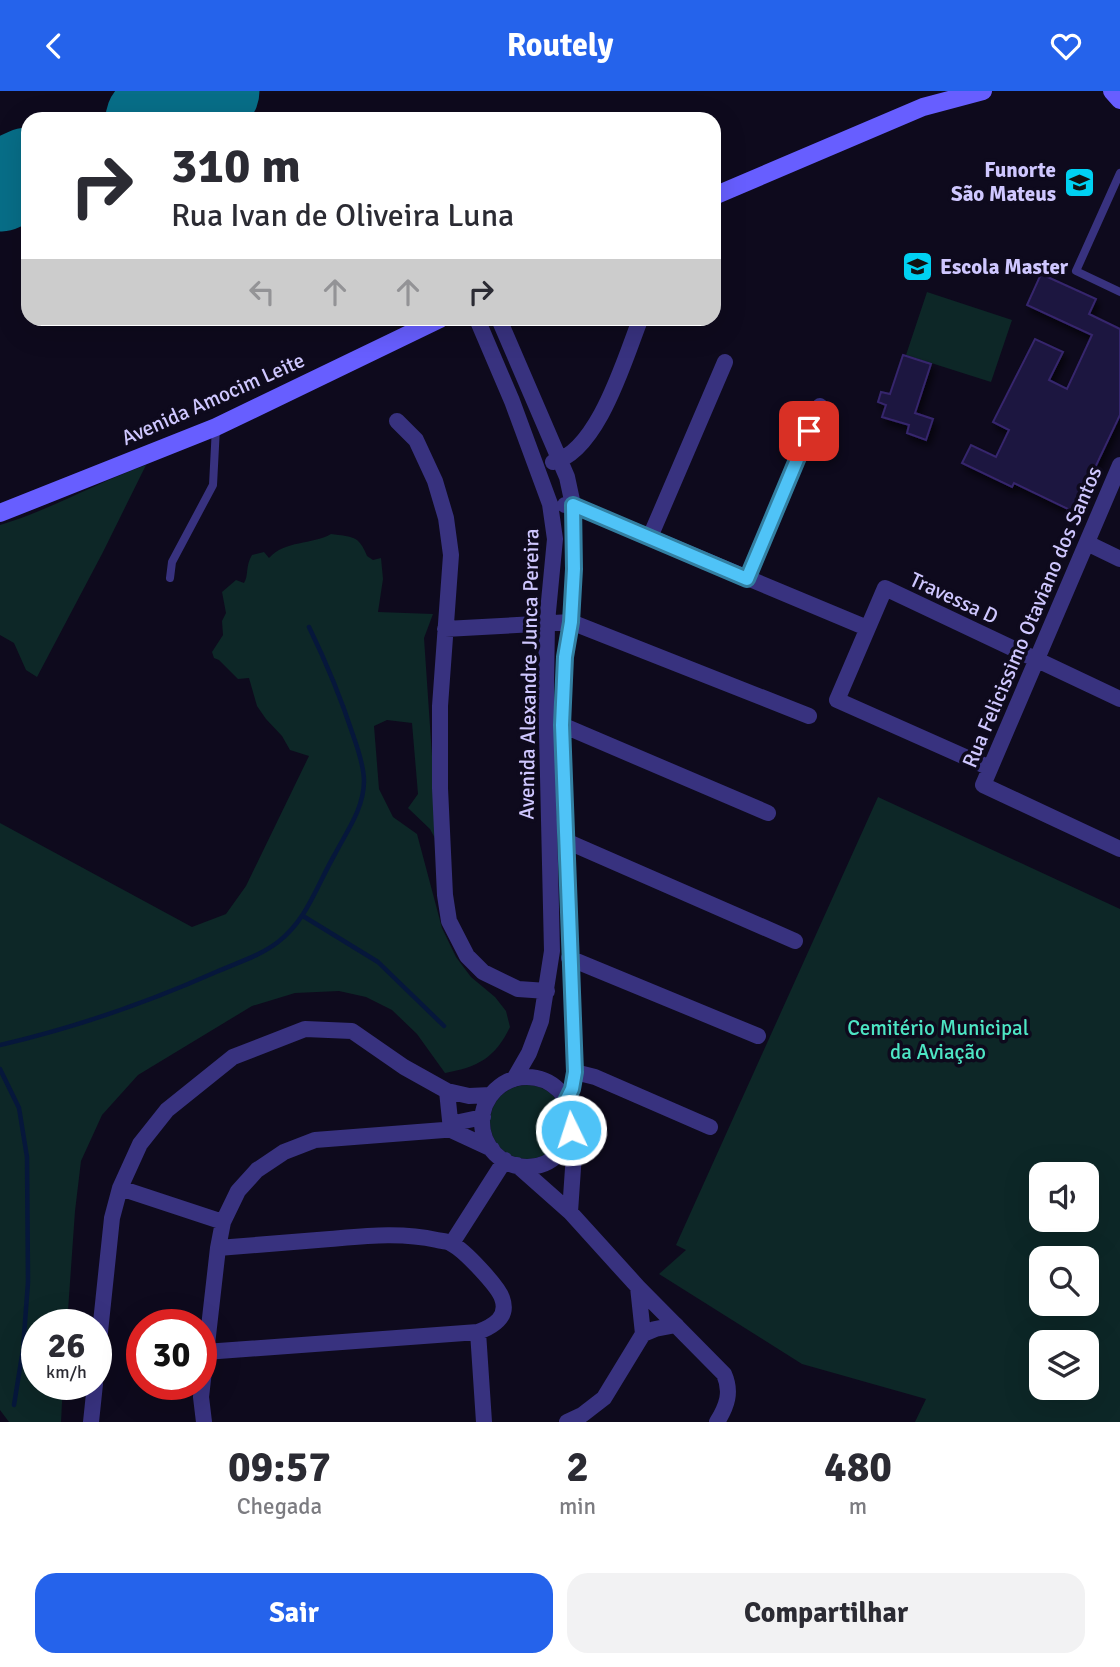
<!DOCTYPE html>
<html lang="pt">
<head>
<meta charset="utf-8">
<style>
	:root { --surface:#fff; --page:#f2f2f3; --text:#2b2b33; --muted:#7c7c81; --accent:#2563eb }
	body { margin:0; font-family:Signika,sans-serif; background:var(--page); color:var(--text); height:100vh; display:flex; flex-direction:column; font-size:26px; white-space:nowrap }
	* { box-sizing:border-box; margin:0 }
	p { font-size:23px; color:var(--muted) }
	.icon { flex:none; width:38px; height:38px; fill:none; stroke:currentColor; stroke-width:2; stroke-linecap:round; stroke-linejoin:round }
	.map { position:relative; height:1331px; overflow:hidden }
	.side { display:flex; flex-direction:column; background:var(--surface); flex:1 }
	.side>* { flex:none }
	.guide { position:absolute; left:21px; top:21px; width:700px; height:214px; border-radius:21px; box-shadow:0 7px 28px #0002; background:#fff; color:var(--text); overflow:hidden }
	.buttons { position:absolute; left:1029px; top:1071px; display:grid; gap:14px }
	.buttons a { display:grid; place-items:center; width:70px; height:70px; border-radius:14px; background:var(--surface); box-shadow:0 7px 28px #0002; font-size:35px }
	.speed { position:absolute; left:21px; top:1218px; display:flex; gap:14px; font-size:35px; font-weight:700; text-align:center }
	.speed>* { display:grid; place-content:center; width:91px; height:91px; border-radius:50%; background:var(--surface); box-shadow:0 7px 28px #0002; line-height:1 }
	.speed small { font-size:18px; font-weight:400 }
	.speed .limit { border:10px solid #d22; background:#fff; color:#111 }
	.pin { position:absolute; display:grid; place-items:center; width:60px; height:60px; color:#fff; margin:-30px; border-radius:14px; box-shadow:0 4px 10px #0006 }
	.me { position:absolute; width:77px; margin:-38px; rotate:356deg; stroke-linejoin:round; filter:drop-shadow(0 0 5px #0008) }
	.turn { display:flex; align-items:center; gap:24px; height:147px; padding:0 35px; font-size:32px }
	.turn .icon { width:91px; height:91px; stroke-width:2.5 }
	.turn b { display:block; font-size:49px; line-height:60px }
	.lanes { display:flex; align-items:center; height:66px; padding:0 35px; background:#0003; justify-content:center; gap:35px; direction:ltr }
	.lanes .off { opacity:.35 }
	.eta { display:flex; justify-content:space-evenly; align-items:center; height:119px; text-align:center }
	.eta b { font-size:42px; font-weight:800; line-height:49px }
	.action { display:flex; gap:14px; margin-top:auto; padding:14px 35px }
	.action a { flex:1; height:80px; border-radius:21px; background:var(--accent); color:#fff; font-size:28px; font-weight:800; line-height:80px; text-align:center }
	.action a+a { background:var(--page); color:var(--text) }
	header { display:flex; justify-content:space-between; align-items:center; height:91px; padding:0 35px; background:var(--accent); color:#fff; font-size:32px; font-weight:800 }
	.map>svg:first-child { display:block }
	.green { fill:#0d2727; fill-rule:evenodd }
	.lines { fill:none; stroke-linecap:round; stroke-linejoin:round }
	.stream { stroke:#06173b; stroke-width:4.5 }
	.runway { stroke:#076e88; stroke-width:91 }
	.building { fill:#1f153f; stroke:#36266d; stroke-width:2; filter:url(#shadow) }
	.lane { stroke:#38327f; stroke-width:8 }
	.street { stroke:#38327f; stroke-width:16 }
	.secondary { stroke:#675eff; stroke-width:18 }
	.route-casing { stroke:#337fa1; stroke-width:18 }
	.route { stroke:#4fc3f7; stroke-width:12 }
	.labels { text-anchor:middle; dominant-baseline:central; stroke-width:7; stroke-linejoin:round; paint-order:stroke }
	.poi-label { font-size:21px; font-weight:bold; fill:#cfc7ff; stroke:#0e0a1d; text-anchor:end }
	.street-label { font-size:21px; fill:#cfc7ff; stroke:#0e0a1d }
	.park-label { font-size:21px; fill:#4de5c4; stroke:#0e0a1d }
</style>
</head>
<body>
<header><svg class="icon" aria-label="back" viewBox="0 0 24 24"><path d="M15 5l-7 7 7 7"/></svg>Routely<svg class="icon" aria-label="heart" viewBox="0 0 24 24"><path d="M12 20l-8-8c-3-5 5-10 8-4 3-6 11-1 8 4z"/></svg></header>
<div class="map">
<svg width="1120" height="1331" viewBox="0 0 1120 1331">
	<defs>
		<filter id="shadow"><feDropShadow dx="3" dy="5.5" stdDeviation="3.5" flood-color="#0009"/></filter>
	</defs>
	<rect width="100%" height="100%" fill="#0e0a1d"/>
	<path class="green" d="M 927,201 L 1012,229 L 991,291 L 906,264 Z
		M 146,374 L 103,461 L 37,586 L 26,579 L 14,552 L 0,544 L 0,434 C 50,419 96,392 146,374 Z
		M 331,443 C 352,446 359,444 367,465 L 373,469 L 381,467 L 383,488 L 378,521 L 433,523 L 424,547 L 438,753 L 430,738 L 408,717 L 418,703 L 412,632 L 387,629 L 374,635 L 379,698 L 393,726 L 417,743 L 442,837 L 456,866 L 471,886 L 495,906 L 506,920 L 510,936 C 495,967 478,976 445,982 L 417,943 L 392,919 L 366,906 L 339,900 L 295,902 L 252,915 L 138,984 L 102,1024 L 81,1070 L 75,1120 L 67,1234 L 37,1234 L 37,1293 L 63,1293 L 61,1331 L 9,1331 L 0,1319 L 0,732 L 192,836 L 226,823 L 246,795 L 309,665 L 290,659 L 282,645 L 266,628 L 257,615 L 249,587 L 238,588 L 219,569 L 214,567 L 212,561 L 223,544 L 222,530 L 226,522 L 222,501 L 236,489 L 244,492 C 249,484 245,476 252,464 L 264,461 L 269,467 C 285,449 312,454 331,443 Z
		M 878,706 L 1120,818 L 1120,1331 L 915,1331 L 926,1308 L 802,1273 L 659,1183 L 686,1159 L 676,1154 ZM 1041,1083 L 1087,1083 L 1087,1129 L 1041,1129 ZM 1041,1167 L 1087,1167 L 1087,1213 L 1041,1213 ZM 1041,1251 L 1087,1251 L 1087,1297 L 1041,1297 Z
		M490 1031a37 37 0 1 1 74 0a37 37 0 1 1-74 0Z"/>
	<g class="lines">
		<path class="stream" d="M 303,825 L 378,871 L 444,935
			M 0,954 C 74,937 146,912 216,881 C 236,872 260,865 278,851 C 307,829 317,794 335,763 C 347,740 364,717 364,690 C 364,675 358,658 353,644 C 341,607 326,571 309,536
			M 0,978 L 19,1017 L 27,1066 L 28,1191 L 23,1258 L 14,1314"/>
		<path class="runway" d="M 151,28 L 214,0
			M 0,95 L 28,82"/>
	</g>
	<path class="building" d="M 1041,183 L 1096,208 L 1089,223 L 1120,238 L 1120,324 L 1074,421 L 1014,392 L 1012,396 L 962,372 L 971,354 L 996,366 L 1009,339 L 993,331 L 1035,248 L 1063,261 L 1049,289 L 1067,298 L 1092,244 L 1027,214 Z
		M 903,264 L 931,273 L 915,322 L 933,328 L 926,349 L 907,342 L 909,334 L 882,326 L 886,314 L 878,311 L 881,301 L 890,303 Z"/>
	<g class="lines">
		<path class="lane" d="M 1120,82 L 1076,180 L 1120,201
			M 170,487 L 172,471 L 213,394 L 216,336"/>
		<path class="street" d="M 477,228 L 512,310 L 550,413 L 555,448 L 547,531 L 546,598 L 552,860 L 541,930 L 529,962 L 514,988
			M 499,228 L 567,386 L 573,414 L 574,478 L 571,531 L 565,566 L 562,634 L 575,981 L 572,998 L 566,1010
			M 397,330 L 416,349 L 435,390 L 446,427 L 451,464 L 440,615 L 440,697 L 445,804 L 449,830 L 467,865 L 483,881 L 518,898 L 547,900
			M 553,371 C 598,361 625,267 640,229
			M 1120,374 L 983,694 L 1120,758
			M 565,414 L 573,414 L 867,537
			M 650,446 L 725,271
			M 1087,452 L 1120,468
			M 747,488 L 820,315
			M 445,538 L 571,531 L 809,625
			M 562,634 L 768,722
			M 990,677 L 837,609 L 885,497 L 1120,608
			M 566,750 L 795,850
			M 569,867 L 758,945
			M 575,981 L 595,986 L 710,1036
			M482 1031a45 45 0 1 1 90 0a45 45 0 1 1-90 0Z
			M 447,1000 L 451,1039
			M 450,1033 L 483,1026
			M 517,1074 L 570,1121 L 638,1196 L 724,1283 C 732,1301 727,1315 717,1331
			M 120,1097 L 223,1131
			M 570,1121 L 575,1048 L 572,1040
			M 452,1152 L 505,1069
			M 638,1196 L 643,1243
			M 478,1241 L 484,1331
			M 205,1261 L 478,1241 C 494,1235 509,1226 502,1207 C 498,1195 464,1159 452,1153 C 448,1150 441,1150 437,1149 C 401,1141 366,1145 330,1148 C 293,1151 256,1154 218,1157
			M 96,1279 L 112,1127 L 120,1097 L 140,1053 L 167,1019 L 233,966 L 305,938 L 352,940 L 404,976 L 447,1000 L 469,1005 L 491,1004
			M 91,1331 L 95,1293
			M 204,1331 L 201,1306 L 218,1157 L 223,1131 L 238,1100 L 257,1079 L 284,1061 L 315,1049 L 444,1039 L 451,1039 L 492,1058
			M 567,1331 L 582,1324 L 604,1307 L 643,1243 L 655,1238 L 676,1234"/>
		<path class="secondary" d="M 1112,0 L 1120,9
			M 714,105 L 923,16 L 983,0
			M 0,422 L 216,336 L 440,228"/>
	</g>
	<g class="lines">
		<defs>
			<path id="route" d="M 571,1039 L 570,1019 L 566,1010 L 572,998 L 575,981 L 562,634 L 565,566 L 571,531 L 574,478 L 573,414 L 747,488 L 809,340"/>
		</defs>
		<use href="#route" class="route-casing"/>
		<use href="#route" class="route"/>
	</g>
	<defs>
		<symbol id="university-square" viewBox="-11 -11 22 22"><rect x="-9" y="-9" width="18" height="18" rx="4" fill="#00d1f2" stroke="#0e0a1d"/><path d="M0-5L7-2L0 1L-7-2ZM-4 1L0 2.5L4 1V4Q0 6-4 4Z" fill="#111"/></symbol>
		<symbol id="school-square" viewBox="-11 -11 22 22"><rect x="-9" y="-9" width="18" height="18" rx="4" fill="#00d1f2" stroke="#0e0a1d"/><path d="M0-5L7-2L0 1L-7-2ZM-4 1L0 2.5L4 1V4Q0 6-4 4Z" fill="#111"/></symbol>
	</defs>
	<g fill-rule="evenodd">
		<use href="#university-square" x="1062" y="74" width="35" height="35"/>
		<use href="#school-square" x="900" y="158" width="35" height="35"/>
	</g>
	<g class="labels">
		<g class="poi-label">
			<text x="1056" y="79">Funorte<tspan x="1056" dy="24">São Mateus</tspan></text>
			<text x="940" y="176" text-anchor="start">Escola Master</text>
		</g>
		<g class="street-label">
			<text transform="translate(213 308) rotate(-24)">Avenida Amocim Leite</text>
			<text transform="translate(954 507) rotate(25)">Travessa D</text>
			<text transform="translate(1032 526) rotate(-67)">Rua Felicissimo Otaviano dos Santos</text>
			<text transform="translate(529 583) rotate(-89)">Avenida Alexandre Junca Pereira</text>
		</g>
		<g class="park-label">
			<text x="938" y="937">Cemitério Municipal<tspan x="938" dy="24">da Aviação</tspan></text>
		</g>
	</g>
</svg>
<div class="buttons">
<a><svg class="icon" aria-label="sound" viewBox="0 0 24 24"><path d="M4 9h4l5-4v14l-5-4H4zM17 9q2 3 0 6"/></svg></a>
<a><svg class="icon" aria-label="search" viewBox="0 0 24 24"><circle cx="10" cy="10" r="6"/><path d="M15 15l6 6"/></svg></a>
<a><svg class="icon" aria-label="layers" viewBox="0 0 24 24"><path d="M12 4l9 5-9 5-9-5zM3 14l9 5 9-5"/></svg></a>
</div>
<div class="speed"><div>26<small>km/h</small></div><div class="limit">30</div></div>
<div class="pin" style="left:809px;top:340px;background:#d93025"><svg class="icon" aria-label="arrive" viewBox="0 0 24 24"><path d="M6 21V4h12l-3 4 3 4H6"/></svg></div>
<svg class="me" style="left:571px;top:1039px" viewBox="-20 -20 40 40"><circle r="17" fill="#4fc3f7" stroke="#fff" stroke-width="3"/><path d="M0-11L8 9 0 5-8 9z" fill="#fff"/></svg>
<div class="guide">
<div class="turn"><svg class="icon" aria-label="right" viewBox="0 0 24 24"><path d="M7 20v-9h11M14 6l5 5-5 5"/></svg><div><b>310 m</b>Rua Ivan de Oliveira Luna</div></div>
<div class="lanes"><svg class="icon off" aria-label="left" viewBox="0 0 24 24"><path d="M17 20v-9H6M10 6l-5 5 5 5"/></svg><svg class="icon off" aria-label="ahead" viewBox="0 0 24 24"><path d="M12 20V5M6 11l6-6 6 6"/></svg><svg class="icon off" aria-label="ahead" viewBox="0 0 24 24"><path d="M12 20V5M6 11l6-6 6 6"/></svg><svg class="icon" aria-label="right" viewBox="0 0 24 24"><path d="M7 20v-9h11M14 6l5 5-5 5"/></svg></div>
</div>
</div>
<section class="side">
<div class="eta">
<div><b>09:57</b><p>Chegada</p></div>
<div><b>2</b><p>min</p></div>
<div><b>480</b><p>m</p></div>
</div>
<div class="action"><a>Sair</a><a>Compartilhar</a></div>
</section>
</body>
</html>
